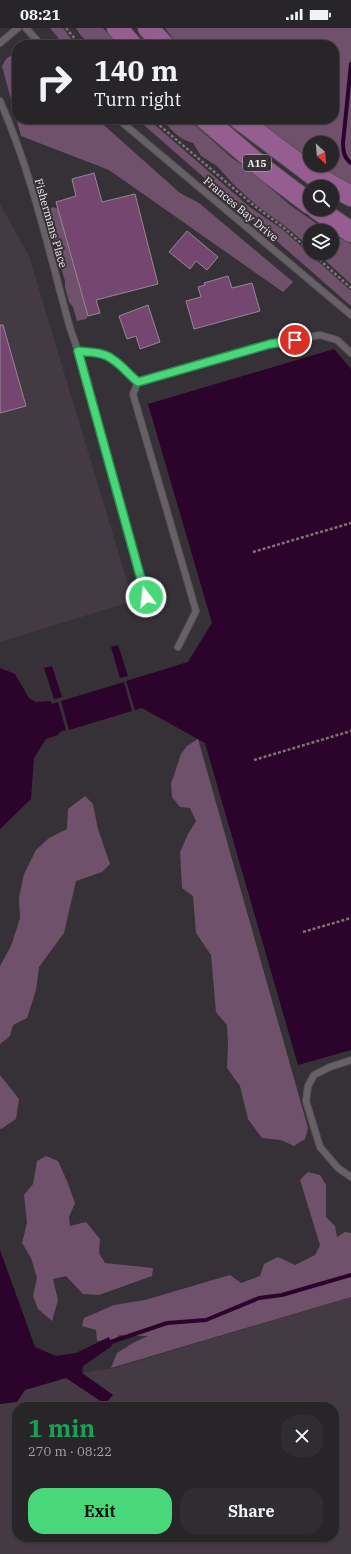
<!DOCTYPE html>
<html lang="en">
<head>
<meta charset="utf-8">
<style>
	:root { --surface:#282528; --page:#302d30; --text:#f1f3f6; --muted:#a5a5a8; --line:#444245; --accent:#48d779 }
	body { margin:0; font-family:"IBM Plex Serif",serif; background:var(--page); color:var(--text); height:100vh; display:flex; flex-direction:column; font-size:15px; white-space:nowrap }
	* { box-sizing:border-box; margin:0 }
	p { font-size:13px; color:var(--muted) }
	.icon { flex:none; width:22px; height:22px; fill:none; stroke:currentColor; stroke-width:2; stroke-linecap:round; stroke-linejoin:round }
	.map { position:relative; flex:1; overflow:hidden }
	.side { position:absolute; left:12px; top:1374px; width:327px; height:140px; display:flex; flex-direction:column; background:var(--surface); border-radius:16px; box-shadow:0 1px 3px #0004,0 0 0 1px var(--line) }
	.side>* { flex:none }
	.banner { position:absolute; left:12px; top:12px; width:327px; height:84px; border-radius:16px; box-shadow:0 1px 3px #0004,0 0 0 1px var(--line); background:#282528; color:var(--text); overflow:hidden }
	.needle { width:26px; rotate:154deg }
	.controls { position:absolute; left:303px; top:108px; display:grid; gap:8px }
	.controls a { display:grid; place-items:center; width:36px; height:36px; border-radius:50%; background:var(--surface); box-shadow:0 1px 3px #0004,0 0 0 1px var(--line); font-size:20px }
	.pin { position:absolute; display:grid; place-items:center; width:34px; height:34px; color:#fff; margin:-17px; border:2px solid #fff; border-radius:50%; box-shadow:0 1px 4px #0007 }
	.me { position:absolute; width:44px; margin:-22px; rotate:345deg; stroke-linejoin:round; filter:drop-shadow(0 0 3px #0008) }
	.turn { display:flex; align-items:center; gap:14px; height:84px; padding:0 16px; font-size:18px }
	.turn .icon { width:52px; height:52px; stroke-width:2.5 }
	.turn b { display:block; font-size:28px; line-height:34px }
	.round { display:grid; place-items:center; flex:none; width:42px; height:42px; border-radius:16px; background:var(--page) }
	.overview { display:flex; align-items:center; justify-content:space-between; height:68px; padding:0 16px }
	h1 { font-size:24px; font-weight:800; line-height:30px; color:#1e9e55 }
	.button { display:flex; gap:8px; margin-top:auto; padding:8px 16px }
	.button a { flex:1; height:46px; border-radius:16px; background:var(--accent); color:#111; font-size:16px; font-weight:800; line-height:46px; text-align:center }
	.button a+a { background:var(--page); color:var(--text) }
	.status { display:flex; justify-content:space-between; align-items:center; height:28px; padding:0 20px; background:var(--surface); direction:ltr }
	.status svg { height:11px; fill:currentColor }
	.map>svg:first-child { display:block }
	.built { fill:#443a43; fill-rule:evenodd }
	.green { fill:#70516c }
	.water { fill:#2c032a }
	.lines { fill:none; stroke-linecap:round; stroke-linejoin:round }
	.stream { stroke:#2c032a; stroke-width:4 }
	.building { fill:#754670; stroke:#918a90 }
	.service-casing { stroke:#555054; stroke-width:8 }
	.primary-casing { stroke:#555054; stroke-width:22 }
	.path { stroke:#787478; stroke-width:2.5; stroke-dasharray:3 2; stroke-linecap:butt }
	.service { stroke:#676066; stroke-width:6 }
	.primary { stroke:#965d91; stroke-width:20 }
	.route-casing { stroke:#2f8c4f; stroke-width:10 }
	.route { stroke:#48d779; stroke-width:7 }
	.labels { text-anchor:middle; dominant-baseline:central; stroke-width:4; stroke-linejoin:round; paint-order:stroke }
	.shield { fill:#363136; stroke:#b9b5b9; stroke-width:1 }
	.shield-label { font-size:10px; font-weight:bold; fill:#f1eef1 }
	.street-label { font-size:11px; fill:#f1eef1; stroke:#363136 }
</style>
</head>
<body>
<div class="status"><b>08:21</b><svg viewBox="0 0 49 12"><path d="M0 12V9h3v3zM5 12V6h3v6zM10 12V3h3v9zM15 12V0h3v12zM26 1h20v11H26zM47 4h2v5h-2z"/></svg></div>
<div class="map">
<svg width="351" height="1526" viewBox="0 0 351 1526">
	<rect width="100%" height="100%" fill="#363136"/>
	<path class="built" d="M 0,176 L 29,228 L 133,573 L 0,614 Z
		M 351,1269 L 351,1526 L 0,1526 L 0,1376 L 17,1374 L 25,1362 L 66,1350 L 105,1376 L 113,1367 L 82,1345 L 115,1340 ZM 17,1379 L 334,1379 L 334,1509 L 17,1509 Z"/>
	<path class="green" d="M 50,0 L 63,0 L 76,17 L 64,17 Z
		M 76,0 L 103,0 L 118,17 C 100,17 86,19 76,0 Z
		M 165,0 L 351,0 L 351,159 L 313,137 L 332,137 L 332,115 L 310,115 L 310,135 L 286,113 L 274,108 L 254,91 L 334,91 L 334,17 L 178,17 Z
		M 17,23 L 17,91 L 97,91 L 180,165 L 199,175 L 293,254 L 283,264 L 109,142 L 21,108 L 2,38 L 6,31 Z
		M 137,91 L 148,91 L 251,180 L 282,201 L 351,263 L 351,278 Z
		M 162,91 L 188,91 L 232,130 L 250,142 L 290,177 L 327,203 L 310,203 L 310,219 L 285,198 L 256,177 L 233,156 L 217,138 L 201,128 L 193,115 C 180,112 170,101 162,91 Z
		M 53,179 L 58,181 L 88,288 L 86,291 L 77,293 L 73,279 L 69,274 L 65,259 L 65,253 L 49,199 L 49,190 L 45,184 L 47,182 Z
		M 332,206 L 351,216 L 351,256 L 317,225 L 332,225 Z
		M 198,711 L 308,1100 L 305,1111 L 294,1118 L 281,1112 L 262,1110 L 248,1091 L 240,1058 L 227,1040 L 228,1017 L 227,997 L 216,984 L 211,927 L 196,905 L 193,868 L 182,860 L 180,824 L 188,806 L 196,793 L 190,780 L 180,779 L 172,769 L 171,756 L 181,726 L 187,718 Z
		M 85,768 L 93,776 L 98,801 L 110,836 L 102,844 L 76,853 L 64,905 L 39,939 L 36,962 L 27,990 L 13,997 L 10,1008 L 0,1016 L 0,938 L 11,918 L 20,890 L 19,869 L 24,846 L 36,822 L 49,810 L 67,801 L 68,781 Z
		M 0,1047 L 19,1071 L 16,1091 L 1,1101 L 0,1100 Z
		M 46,1128 L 58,1133 L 67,1153 L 75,1175 L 69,1189 L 70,1198 L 86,1194 L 100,1211 L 99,1225 L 105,1235 L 153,1240 L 152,1248 L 99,1267 L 83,1266 L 66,1248 L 53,1251 L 58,1272 L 52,1293 L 38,1281 L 33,1268 L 37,1250 L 31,1230 L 22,1215 L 27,1195 L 24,1167 L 33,1156 L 37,1133 Z
		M 308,1144 L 320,1147 L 326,1157 L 326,1189 L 335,1198 L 337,1209 L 345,1204 L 351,1205 L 351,1269 L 111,1340 L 117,1325 L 133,1315 L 148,1308 L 120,1307 L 114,1311 L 97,1313 L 96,1302 L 82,1298 L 84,1290 L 114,1277 L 145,1272 L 230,1247 L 241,1255 L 260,1248 L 264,1236 L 278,1229 L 295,1237 L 315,1227 L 320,1217 L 300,1152 Z"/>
	<path class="water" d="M 334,321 L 351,341 L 351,1022 L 298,1037 L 205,715 L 142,680 L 135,682 L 126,653 L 188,634 L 212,595 L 148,376 Z
		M 118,617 L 128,648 L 120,650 L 111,619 Z
		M 52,638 L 62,669 L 54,671 L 44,640 Z
		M 0,640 L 15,646 L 29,670 L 36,674 L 50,673 L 52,676 L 58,674 L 66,702 L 60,704 L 58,707 L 46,711 L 34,730 L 31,771 L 0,801 Z
		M 124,654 L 132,683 L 69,702 L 61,673 Z
		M 0,1222 L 35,1319 L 56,1328 L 76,1325 L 109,1309 L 112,1318 L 83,1338 L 82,1345 L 113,1367 L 105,1376 L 66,1350 L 25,1362 L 17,1374 L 0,1376 Z"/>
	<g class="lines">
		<path class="stream" d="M 351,36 L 343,115 C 343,123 344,130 351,135
			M 111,1314 L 167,1295 L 206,1292 L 259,1270 L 282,1267 L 351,1247"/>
	</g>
	<path class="building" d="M 94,145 L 102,174 L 135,166 L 158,256 L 96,272 L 100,285 L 88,288 L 56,174 L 76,168 L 72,151 Z
		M 187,203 L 218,229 L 207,242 L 196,233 L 190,241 L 169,224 Z
		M 228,248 L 232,260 L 252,255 L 260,283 L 194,301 L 186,273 L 201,269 L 198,259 L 205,257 L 204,255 Z
		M 148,277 L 160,314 L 140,321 L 136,308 L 127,311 L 119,288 Z
		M 0,297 L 3,297 L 26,378 L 0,385 Z"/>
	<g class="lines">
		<defs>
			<path id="service" d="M 26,0 L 41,17
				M 0,15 L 18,0
				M 0,73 C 32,145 49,224 70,300 L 78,323 L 150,585
				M 118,91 L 351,287
				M 78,323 C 89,324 103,324 112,331 C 122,337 129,347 138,354 L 270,316 L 320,307 L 337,312 L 351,325
				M 138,354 L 133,366 L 196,583 L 178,619
				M 351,1032 L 330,1039 L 314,1047 L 308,1058 L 306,1073 L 320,1119 L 338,1140 L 351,1149"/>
			<path id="primary" d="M 117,0 L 132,17
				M 148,0 L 164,17
				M 205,91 L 265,142 L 310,176
				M 239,91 L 312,146 L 351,168
				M 317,181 L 351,204"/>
		</defs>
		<use href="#service" class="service-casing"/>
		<use href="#primary" class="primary-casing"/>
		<path class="path" d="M 66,0 L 80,17
			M 152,91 L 252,176 L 283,199 L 310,223
			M 312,225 L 351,260
			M 253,524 L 351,495
			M 254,732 L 351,703
			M 303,904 L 351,890"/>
		<use href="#service" class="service"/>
		<use href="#primary" class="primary"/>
	</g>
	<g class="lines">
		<defs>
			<path id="route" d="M 146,569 L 78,323 C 89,324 103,324 112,331 C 122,337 129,347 138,354 L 270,316 L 295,312"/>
		</defs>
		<use href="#route" class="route-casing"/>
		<use href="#route" class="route"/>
	</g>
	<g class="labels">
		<rect class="shield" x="243" y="127" width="28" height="16" rx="3"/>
		<g class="shield-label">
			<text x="257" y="135">A15</text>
		</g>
		<g class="street-label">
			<text transform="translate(241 181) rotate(40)">Frances Bay Drive</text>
			<text transform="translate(51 195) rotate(74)">Fishermans Place</text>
		</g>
	</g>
</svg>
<div class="controls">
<a><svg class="needle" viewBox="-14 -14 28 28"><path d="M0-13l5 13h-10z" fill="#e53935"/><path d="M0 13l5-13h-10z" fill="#a5a5a8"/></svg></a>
<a><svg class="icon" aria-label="search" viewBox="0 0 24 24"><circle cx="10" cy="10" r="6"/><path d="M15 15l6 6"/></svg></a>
<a><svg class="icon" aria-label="layers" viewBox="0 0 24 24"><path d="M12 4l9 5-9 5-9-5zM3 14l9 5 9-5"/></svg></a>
</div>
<div class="pin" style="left:295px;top:312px;background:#d93025"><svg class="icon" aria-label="arrive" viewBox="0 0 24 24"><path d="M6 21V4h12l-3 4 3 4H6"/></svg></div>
<svg class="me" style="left:146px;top:569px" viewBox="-20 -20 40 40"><circle r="17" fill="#48d779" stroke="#fff" stroke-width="3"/><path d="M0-11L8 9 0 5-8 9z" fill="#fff"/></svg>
<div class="banner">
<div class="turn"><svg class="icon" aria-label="right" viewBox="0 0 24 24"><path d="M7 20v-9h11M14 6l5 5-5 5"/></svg><div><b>140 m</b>Turn right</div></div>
</div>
<section class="side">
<div class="overview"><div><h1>1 min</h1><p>270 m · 08:22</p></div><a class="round"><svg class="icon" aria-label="close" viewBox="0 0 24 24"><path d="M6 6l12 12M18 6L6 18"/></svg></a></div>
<div class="button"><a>Exit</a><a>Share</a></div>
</section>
</div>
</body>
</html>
